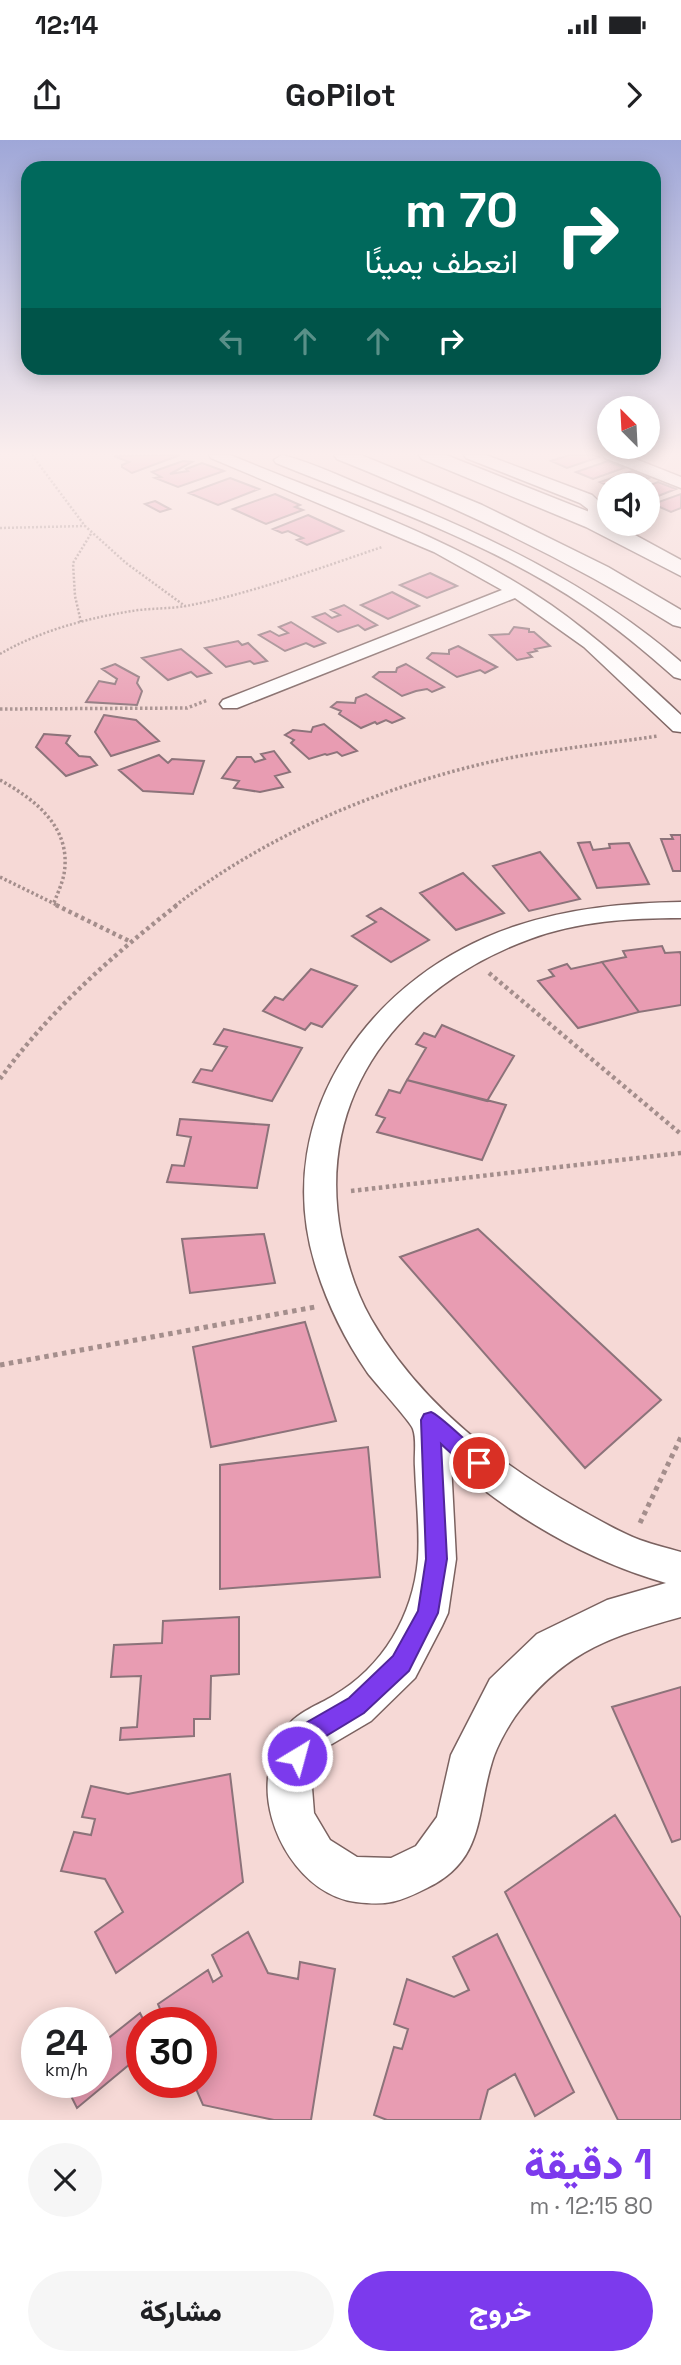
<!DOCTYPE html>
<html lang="ar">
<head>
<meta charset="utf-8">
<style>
	:root { --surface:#fff; --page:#f6f6f6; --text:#202124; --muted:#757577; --accent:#7c3aed }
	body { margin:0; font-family:"Space Grotesk",Vazirmatn,sans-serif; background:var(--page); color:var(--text); direction:rtl; height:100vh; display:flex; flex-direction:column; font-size:26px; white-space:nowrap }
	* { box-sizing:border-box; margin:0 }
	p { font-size:23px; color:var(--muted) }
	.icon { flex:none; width:38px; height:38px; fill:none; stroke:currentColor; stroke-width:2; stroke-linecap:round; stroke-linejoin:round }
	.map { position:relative; height:1980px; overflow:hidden; direction:ltr }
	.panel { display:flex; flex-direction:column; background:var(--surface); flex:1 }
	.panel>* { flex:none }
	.banner { position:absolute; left:21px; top:21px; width:640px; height:214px; border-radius:21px; box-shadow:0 4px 18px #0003; direction:rtl; background:#00695c; color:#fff; overflow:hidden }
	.needle { width:46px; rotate:336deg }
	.buttons { position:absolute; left:597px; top:256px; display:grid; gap:14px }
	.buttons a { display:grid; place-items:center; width:63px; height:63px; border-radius:50%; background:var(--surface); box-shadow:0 4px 18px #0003; font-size:35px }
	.speed { position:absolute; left:21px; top:1867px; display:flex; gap:14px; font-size:35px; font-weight:700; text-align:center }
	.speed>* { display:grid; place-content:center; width:91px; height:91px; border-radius:50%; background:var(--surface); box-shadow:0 4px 18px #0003; line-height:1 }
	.speed small { font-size:18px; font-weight:400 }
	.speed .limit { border:10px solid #d22; background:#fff; color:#111 }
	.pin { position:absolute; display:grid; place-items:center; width:60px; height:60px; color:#fff; margin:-30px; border:4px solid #fff; border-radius:50%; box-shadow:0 2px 7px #0007 }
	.me { position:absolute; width:77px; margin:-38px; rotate:37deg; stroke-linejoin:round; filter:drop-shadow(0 0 5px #0008) }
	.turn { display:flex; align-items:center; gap:24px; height:147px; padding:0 28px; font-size:32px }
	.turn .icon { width:91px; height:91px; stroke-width:2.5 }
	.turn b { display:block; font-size:49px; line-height:60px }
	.lanes { display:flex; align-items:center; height:66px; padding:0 28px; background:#0003; justify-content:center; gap:35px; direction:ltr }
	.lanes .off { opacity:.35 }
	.round { display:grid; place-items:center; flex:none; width:74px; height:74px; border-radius:37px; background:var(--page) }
	.summary { display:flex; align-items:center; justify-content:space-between; height:119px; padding:0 28px }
	h1 { font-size:42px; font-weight:800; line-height:52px; color:var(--accent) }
	.primary-button { display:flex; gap:14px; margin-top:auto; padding:14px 28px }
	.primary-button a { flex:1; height:80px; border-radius:42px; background:var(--accent); color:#fff; font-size:28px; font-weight:800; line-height:80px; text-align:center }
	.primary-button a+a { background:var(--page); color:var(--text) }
	.status { display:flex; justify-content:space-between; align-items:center; height:49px; padding:0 35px; background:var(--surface); direction:ltr }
	.status svg { height:19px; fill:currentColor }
	header { display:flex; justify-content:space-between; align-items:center; height:91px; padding:0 28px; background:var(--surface); font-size:32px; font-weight:800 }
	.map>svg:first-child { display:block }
	.building { fill:#e89cb2; stroke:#8c737a; stroke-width:2 }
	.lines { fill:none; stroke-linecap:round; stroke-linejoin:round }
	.minor-casing { stroke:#7b6260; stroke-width:3 }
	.tertiary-casing { stroke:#7b6260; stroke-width:3 }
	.path-far3 { stroke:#a48e8c; stroke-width:2.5; stroke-dasharray:2 2; stroke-linecap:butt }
	.path-far2 { stroke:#a48e8c; stroke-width:3.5; stroke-dasharray:2.5 2.5; stroke-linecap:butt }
	.path-far1 { stroke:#a48e8c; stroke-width:4.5; stroke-dasharray:3.5 3.5; stroke-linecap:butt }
	.path { stroke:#a48e8c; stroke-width:5; stroke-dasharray:4.5 4.5; stroke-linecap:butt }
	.minor { fill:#fff; fill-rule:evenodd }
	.tertiary { fill:#fff; fill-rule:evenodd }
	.route { fill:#7c3aed; stroke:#51269a; stroke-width:2 }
</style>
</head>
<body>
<div class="status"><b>12:14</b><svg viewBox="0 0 49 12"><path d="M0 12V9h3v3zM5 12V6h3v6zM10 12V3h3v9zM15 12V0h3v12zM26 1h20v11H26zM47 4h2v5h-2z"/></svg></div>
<header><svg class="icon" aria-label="forward" viewBox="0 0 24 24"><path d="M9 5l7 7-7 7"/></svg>GoPilot<svg class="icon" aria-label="share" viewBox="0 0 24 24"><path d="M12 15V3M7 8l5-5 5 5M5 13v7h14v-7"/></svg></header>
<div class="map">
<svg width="681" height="1980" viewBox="0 0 681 1980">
	<rect width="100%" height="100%" fill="#f6d9d6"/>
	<path class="building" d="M 180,315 L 132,333 L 122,327 L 122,325 L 129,322 L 114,316 Z
		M 569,315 L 593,315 L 599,317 L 567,328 L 551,321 Z
		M 183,321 L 192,322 L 170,334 L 188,331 L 186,329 L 202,323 L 224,331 L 178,347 L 155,338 L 161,337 L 152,332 Z
		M 608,321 L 624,328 L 593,339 L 576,332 Z
		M 632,331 L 649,338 L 631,345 L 609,346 L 600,342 Z
		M 230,338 L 259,349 L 218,365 L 189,353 Z
		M 658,342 L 676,349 L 648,360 L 648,346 Z
		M 275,354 L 300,365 L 295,367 L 303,370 L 266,384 L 233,369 Z
		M 681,354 L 681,368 L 671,372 L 653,364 Z
		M 155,361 L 170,369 L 160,372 L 145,364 Z
		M 308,375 L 343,391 L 307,405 L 297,400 L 303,398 L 288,391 L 282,393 L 273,389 Z
		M 430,433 L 457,446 L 427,458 L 400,445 Z
		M 392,452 L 419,466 L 388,479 L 361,465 Z
		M 344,465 L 377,485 L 365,490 L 358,485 L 338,492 L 313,477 L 325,473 L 332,478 L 340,475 L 331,470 Z
		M 291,482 L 325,503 L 314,507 L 306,503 L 285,511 L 259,495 L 270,491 L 279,496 L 288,493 L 279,487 Z
		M 514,487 L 529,489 L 529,492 L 534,492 L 550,506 L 535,509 L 537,511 L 528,513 L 532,517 L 517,520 L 490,495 L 509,494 Z
		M 238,501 L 242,505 L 248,503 L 267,521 L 254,524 L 250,521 L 226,527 L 205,508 Z
		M 458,506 L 497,527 L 485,533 L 480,530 L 457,537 L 427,518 L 432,513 L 449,514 L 449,510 Z
		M 181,509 L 211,533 L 197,537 L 191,532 L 168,540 L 142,518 Z
		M 115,524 L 139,537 L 137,543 L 142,551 L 137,565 L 86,562 L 99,541 L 115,544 L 117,539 L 102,529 Z
		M 406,524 L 444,547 L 432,552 L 427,549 L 416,551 L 402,556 L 373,537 L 379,532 L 396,532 L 397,528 Z
		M 366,554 L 404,578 L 392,583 L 386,580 L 377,584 L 375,582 L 361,588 L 339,574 L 341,571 L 331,567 L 337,562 L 355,563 L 356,558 Z
		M 104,575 L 136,580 L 159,601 L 111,616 L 95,592 Z
		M 324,584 L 357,611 L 342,616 L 337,612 L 327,615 L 325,614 L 309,619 L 291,603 L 294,600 L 285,595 L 293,590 L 311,592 L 313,587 Z
		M 44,594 L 70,596 L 66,603 L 79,616 L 90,617 L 97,625 L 66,636 L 36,607 Z
		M 274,611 L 290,632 L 275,636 L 283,647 L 260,652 L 234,648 L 239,641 L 222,638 L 237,617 L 251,617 L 255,622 L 265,619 L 261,614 Z
		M 159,615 L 168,623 L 172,619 L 204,621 L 193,654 L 143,651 L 119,630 Z
		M 671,695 L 681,695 L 681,731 L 673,731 L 661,699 L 673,699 Z
		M 590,702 L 593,710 L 610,708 L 609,704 L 629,703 L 649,744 L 597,748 L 578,703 Z
		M 540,712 L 580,759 L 529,771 L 493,726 Z
		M 463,733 L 504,773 L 456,790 L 420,753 Z
		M 381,768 L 429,800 L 391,822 L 352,796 L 376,782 L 367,776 Z
		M 662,806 L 665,813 L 680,812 L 681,815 L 681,865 L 639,872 L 602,822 L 626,817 L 623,811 Z
		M 602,822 L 639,872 L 578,888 L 538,841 L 554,836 L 549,830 L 567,824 L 571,829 Z
		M 311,829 L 357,846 L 322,887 L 311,883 L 305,890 L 263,871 L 275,857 L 283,860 Z
		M 442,885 L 514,916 L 487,961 L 407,940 L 426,908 L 416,904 L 424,893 L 435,897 Z
		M 224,889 L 302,908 L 272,961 L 193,942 L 201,929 L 212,931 L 227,907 L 214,904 Z
		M 407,940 L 506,965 L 482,1020 L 377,992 L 385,978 L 376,975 L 389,950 L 400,953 Z
		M 180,979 L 269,985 L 257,1048 L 167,1042 L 172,1025 L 184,1026 L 191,997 L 177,995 Z
		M 478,1089 L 661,1260 L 585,1328 L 400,1117 Z
		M 264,1094 L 275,1143 L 190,1153 L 182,1099 Z
		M 305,1182 L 336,1281 L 211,1307 L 193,1207 Z
		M 368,1307 L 380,1437 L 220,1449 L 220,1325 Z
		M 239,1477 L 239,1534 L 211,1536 L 210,1579 L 194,1579 L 194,1596 L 120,1600 L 121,1588 L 137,1587 L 141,1536 L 111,1537 L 114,1505 L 162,1503 L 163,1481 Z
		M 681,1547 L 681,1699 L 672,1702 L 612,1567 Z
		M 230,1634 L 243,1742 L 116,1833 L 95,1792 L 123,1772 L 105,1739 L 61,1731 L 74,1692 L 91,1695 L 95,1679 L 82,1677 L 91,1646 L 128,1654 Z
		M 615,1675 L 681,1778 L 681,1980 L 618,1980 L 505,1752 Z
		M 248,1792 L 268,1833 L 298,1839 L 300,1822 L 335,1829 L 311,1980 L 274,1980 L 203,1965 L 193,1942 L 201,1942 L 201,1883 L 166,1883 L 158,1864 L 208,1830 L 213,1842 L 222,1836 L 212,1815 Z
		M 497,1794 L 574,1952 L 535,1976 L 515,1934 L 488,1950 L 480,1980 L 387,1980 L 374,1975 L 394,1907 L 402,1909 L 408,1889 L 394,1884 L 407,1839 L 454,1857 L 469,1850 L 453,1817 Z
		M 140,1873 L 145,1883 L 142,1883 L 142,1914 L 77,1968 L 64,1942 L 96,1942 L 96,1908 Z"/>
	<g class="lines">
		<defs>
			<path id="minor" d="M 209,315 L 230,315 C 339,360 454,398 551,465 C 598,498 639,536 681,575 L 681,592 L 673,591 L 584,507 L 515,458 L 237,568 L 223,568 L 220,564 L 223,560 L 502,450 L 434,412 L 211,318 Z
				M 282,315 C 314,323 346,339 376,351 C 487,395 591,444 681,522 L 681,539 L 674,537 C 646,512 617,488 586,467 C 492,403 381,365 276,323 L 274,320 Z
				M 464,315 L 486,315 L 592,355 C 603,365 609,372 600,386 L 588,386 L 585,382 L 588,377 L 588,369 L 580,363 L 466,318 Z
				M 603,315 L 625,315 L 681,337 L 681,348 L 605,318 Z
				M 681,762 L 681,778 C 630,778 578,781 530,799 C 402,846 314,954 341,1095 C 347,1123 356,1153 371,1179 C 419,1262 497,1323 579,1369 C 599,1380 619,1392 640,1400 C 654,1405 668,1408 681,1412 L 681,1477 C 613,1496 570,1509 523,1566 C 511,1580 497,1605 492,1622 C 476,1674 485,1720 427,1748 C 399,1762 388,1766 356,1762 C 302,1755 263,1690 268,1638 C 269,1623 280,1600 288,1586 C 296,1573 320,1564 333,1556 C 383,1527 413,1476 418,1419 C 420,1389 416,1357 415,1327 C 414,1316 417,1300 413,1289 C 411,1282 375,1243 367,1232 C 345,1200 326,1161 315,1124 C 269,972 375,832 516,786 C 570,768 625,763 681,762 ZM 451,1323 C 511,1376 588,1421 666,1443 L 607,1460 L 537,1494 L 490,1539 L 451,1615 L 437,1677 L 416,1706 L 391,1718 L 357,1717 L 330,1700 L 314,1673 L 311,1635 L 320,1611 L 371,1581 L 415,1538 L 442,1486 L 448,1473 L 456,1419 Z"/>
			<path id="tertiary" d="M 334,315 L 361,315 L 482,365 L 608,427 L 681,470 L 681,487 L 673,485 C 566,418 454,366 337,319 Z
				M 419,315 L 446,315 L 602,377 L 681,420 L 681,436 L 586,387 L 422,319 Z"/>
		</defs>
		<use href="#minor" class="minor-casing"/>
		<use href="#tertiary" class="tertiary-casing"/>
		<path class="path-far3" d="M 32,315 L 85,386 L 126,423 L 185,466
			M 0,388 L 85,386
			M 81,482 L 75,456 L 73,423 L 92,392
			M 0,514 C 39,491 88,478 132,471 C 150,468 169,469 186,466 C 250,454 320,428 382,407"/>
		<path class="path-far2" d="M 0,569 L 187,568 L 208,560
			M 0,640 C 36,660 72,688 64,734 C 62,744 57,755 53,765
			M 0,737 L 59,766
			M 175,766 C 267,694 385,645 499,620 C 552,609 605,604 658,596"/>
		<path class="path-far1" d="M 56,765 L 129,801
			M 489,833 L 681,994
			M 0,939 C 49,871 112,816 177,765
			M 351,1051 L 681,1013"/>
		<path class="path" d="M 0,1225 L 315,1167
			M 640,1383 L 681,1297"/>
		<use href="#minor" class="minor"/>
		<use href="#tertiary" class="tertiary"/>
	</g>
	<linearGradient id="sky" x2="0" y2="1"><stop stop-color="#9fa7d8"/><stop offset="0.53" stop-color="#fbeeed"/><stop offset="1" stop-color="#fbeeed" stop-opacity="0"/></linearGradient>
	<rect width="681" height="592" fill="url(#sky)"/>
	<path class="route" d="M 431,1272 C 438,1274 485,1317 488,1323 L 486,1329 L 479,1332 L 453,1315 L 441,1304 L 447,1419 L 438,1473 L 409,1531 L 364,1573 L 313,1604 L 305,1624 L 297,1627 L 289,1624 L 285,1616 L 297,1588 L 349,1558 L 393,1516 L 418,1471 L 426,1419 L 421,1280 L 424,1274 Z"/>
</svg>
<div class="buttons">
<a><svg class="needle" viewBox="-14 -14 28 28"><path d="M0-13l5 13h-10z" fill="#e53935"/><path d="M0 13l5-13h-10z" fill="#757577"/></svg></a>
<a><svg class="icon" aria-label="sound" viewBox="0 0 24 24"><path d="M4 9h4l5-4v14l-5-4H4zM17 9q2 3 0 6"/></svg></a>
</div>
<div class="speed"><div>24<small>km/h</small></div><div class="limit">30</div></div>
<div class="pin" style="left:479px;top:1323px;background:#d93025"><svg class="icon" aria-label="arrive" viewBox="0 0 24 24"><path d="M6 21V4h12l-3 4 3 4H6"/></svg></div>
<svg class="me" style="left:297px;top:1616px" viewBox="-20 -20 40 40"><circle r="17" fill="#7c3aed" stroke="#fff" stroke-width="3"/><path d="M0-11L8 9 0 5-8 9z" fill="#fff"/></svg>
<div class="banner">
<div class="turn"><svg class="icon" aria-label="right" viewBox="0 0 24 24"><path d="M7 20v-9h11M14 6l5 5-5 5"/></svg><div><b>70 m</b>انعطف يمينًا</div></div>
<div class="lanes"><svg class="icon off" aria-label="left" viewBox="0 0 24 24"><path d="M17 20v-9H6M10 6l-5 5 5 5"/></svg><svg class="icon off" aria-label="ahead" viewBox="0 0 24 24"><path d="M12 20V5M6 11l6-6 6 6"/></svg><svg class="icon off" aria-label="ahead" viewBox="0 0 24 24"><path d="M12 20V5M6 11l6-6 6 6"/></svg><svg class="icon" aria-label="right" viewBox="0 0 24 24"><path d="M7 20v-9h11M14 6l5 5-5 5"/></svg></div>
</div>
</div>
<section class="panel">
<div class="summary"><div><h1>1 دقيقة</h1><p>80 m · 12:15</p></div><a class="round"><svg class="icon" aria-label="close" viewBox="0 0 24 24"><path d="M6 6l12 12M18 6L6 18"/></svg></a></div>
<div class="primary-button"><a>خروج</a><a>مشاركة</a></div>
</section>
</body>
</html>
